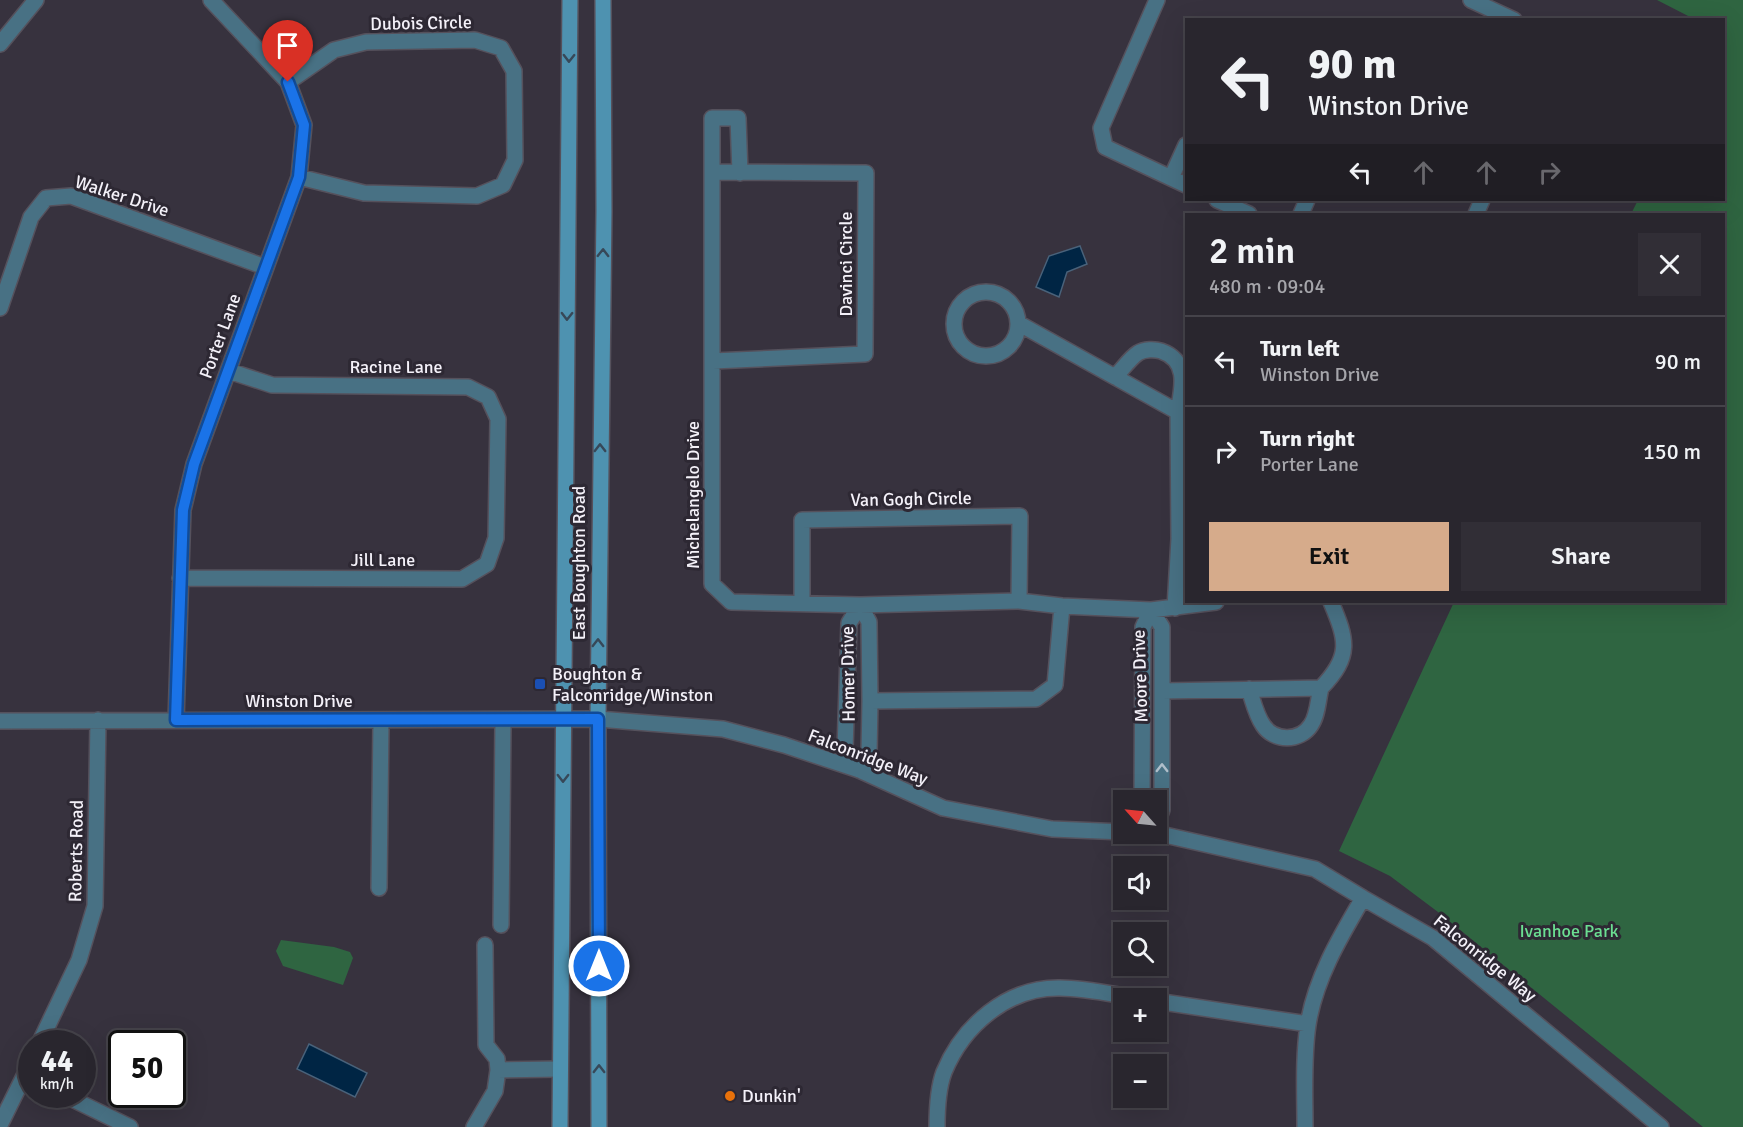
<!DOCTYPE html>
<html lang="en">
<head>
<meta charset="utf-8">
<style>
	:root { --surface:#29262e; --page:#312e36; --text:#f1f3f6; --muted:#a5a5aa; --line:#45434a; --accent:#d6ab8b }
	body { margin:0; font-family:Signika,sans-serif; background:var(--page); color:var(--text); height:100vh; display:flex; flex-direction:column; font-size:22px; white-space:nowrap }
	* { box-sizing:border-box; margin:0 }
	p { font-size:20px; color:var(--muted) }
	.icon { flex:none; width:33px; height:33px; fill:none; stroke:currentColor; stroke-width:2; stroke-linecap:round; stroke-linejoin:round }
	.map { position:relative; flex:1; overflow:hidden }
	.panel { position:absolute; left:1185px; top:213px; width:540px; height:390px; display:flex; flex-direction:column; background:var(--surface); border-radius:0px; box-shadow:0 6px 24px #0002,0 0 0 2px var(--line) }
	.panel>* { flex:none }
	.guide { position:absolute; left:1185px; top:18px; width:540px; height:183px; border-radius:0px; box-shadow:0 6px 24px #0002,0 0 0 2px var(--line); background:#29262e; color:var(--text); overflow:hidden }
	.needle { width:39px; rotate:297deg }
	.tools { position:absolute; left:1113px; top:790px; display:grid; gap:12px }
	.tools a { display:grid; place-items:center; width:54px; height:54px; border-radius:0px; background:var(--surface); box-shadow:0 6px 24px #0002,0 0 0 2px var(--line); font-size:30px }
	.speed { position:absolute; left:18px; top:1030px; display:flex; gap:12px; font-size:30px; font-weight:700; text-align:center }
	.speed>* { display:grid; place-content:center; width:78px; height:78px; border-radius:50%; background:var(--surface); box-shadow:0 6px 24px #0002,0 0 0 2px var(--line); line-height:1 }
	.speed small { font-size:15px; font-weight:400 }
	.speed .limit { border:3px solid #111; border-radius:9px; background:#fff; color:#111 }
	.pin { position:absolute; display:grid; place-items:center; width:51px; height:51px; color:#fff; margin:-62px -26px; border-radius:50% 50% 50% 0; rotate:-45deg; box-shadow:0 0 6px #0007 }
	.pin .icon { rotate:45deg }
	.me { position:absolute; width:66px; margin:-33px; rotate:0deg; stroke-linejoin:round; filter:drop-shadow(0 0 4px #0008) }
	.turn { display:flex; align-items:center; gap:21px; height:126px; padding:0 24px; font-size:27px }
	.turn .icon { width:78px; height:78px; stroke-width:2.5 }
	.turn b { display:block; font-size:42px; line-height:51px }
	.lanes { display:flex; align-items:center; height:57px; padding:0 24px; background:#0003; justify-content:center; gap:30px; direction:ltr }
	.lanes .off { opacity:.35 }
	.round { display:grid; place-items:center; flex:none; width:63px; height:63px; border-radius:0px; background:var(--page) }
	.head { display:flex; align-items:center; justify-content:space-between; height:102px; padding:0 24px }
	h1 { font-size:36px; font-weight:600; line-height:45px }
	.action { display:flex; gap:12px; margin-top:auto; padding:12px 24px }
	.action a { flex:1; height:69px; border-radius:0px; background:var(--accent); color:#111; font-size:24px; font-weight:600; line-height:69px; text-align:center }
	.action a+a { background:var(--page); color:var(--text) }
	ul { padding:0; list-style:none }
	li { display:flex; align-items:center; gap:18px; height:90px; padding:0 24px; border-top:2px solid var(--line) }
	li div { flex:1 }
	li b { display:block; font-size:22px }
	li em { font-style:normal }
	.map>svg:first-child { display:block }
	.green { fill:#2f6541 }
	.water { fill:#002544; stroke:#49627a; stroke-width:1.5 }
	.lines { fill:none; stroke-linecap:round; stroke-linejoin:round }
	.street-casing { stroke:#55515c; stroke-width:18 }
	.secondary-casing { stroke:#55515c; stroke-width:18 }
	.street { stroke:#487184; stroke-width:15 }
	.secondary { stroke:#4e92b0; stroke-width:15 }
	.oneway { stroke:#374858 }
	.oneway2 { stroke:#afbeca }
	.route-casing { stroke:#114b97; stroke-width:15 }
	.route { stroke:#1a73e8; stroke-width:10 }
	.transit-dot { fill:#1a4fb4; stroke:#2d2833; stroke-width:2 }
	.food-dot { fill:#e8710a; stroke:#2d2833; stroke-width:2 }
	.labels { text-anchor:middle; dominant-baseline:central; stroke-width:6; stroke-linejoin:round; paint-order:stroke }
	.street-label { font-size:18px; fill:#f4f1f9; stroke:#2d2833 }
	.poi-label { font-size:18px; fill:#f4f1f9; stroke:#2d2833; text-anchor:start }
	.park-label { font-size:18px; fill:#6bde92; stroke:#2d2833 }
</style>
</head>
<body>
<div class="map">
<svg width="1743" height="1127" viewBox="0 0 1743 1127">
	<rect width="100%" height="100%" fill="#37323e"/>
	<path class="green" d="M 1657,0 L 1743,0 L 1743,1127 L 1703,1127 L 1438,912 L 1390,876 L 1339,851 L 1454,602 L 1724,602 L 1724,214 L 1631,214 L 1638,200 L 1724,200 L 1724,20 L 1694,19 Z
		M 281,940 L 334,947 L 350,952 L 353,958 L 343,985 L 283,966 L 276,951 Z"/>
	<path class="water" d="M 1080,246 L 1087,264 L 1067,272 L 1059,297 L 1036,287 L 1049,256 Z
		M 309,1044 L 367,1073 L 355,1097 L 297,1069 Z"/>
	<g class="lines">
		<defs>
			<path id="street" d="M 1157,0 L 1101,128 L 1105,147 L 1186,185
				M 1471,0 L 1514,20
				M 0,44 L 36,0
				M 288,82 L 334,50 L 366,42 L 475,40 L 501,48 L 514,71 L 515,160 L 503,185 L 477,196 L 364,193 L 299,177
				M 740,173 L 738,118 L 712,118 L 712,584 L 731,602 L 860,605 L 1019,601 L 1062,606 L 1151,610 L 1216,602
				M 1171,178 L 1186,145
				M 1217,200 L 1249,214
				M 1301,214 L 1307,200
				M 1476,214 L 1482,200
				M954 324a32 32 0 1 1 64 0a32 32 0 1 1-64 0Z
				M 0,308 L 31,217 L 46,198 L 71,196 L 265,267
				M 1018,323 L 1178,412 L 1179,539 L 1175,608
				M 713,361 L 865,354 L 866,173 L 713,172
				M 1115,377 C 1122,370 1130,358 1138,353 C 1144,349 1155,349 1161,351 C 1190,361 1182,389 1178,412
				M 180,578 L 462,579 L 487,564 L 496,538 L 498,419 L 488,397 L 468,387 L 272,385 L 229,371
				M 802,604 L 802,520 L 1020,516 L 1019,601
				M 860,605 L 869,622 L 870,701 L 869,755 L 859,770 L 845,750 L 849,623 Z
				M 1151,610 L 1162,627 L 1162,810 L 1156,825
				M 1249,689 C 1253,701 1256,715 1263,725 C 1274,742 1300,742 1311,725 C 1318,715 1318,699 1321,688
				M 1162,691 L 1321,688 C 1352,656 1347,640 1331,602
				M 870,701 L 1036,699 L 1055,685 L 1062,606
				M 176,720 L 183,510 L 194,464 L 299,177 L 304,125 L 288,82 L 211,0
				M 0,721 L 598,719 L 723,729 L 784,745 L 859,770 L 943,808 L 1052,829 L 1124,832
				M 1142,801 L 1143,627 L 1151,610
				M 1156,833 L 1315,869 L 1363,898 L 1433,938 L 1661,1127
				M 379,888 L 381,721
				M 501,925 L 503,721
				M 485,945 L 486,1045 L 497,1059 L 498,1070
				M 1156,1001 L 1308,1024
				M 39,1044 L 79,960 L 95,906 L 98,720
				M 64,1095 L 130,1127
				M 0,1125 L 32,1060
				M 474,1127 L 495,1091 L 498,1070 L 560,1069
				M 937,1127 C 937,1110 938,1088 944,1072 C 963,1026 1007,987 1060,988 C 1087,988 1115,995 1142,999
				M 1305,1127 C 1305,1094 1303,1058 1308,1025 C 1315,979 1340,937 1363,898"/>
			<path id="secondary" d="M 560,1127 L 570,0
				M 599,1127 L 598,719 L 604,211 L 603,0"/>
		</defs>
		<use href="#street" class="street-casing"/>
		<use href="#secondary" class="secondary-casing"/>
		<use href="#street" class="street"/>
		<use href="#secondary" class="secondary"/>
	</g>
	<defs><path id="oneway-chevron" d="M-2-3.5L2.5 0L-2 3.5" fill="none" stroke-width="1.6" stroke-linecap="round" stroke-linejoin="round" transform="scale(1.5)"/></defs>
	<g class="oneway">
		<use href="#oneway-chevron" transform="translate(569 58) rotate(91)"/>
		<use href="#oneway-chevron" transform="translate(603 253) rotate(-89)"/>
		<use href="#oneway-chevron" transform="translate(567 316) rotate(91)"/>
		<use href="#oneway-chevron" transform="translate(600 448) rotate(-90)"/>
		<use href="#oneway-chevron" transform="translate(598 643) rotate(-90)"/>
		<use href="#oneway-chevron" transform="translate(563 778) rotate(90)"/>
		<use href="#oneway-chevron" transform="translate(599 1069) rotate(-90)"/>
	</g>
	<use class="oneway2" href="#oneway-chevron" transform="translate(1162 768) rotate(-90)"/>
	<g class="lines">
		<defs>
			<path id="route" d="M 288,82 L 304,125 L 299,177 L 194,464 L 183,510 L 176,720 L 598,719 L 599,966"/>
		</defs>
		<use href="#route" class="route-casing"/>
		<use href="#route" class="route"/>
	</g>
	<rect class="transit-dot" x="534" y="678" width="12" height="12" rx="3"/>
	<circle class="food-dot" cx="730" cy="1096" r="6"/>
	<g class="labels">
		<g class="street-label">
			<text transform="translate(421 23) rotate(-1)">Dubois Circle</text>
			<text transform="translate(122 196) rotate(18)">Walker Drive</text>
			<text transform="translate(846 264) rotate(-90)">Davinci Circle</text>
			<text transform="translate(220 336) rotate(-70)">Porter Lane</text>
			<text x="396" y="367">Racine Lane</text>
			<text transform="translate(693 495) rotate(-90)">Michelangelo Drive</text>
			<text transform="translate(911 499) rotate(-1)">Van Gogh Circle</text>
			<text x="383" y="560">Jill Lane</text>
			<text transform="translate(579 563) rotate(-90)">East Boughton Road</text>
			<text transform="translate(848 674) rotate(-91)">Homer Drive</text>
			<text transform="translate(1140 676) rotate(-92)">Moore Drive</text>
			<text x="299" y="701">Winston Drive</text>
			<text transform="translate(868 757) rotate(21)">Falconridge Way</text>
			<text transform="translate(76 851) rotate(-89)">Roberts Road</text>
			<text transform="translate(1485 958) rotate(39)">Falconridge Way</text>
		</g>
		<g class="poi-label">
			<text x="552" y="674">Boughton &amp;<tspan x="552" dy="21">Falconridge/Winston</tspan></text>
			<text x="742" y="1096">Dunkin'</text>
		</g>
		<g class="park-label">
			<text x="1569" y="931">Ivanhoe Park</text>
		</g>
	</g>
</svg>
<div class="tools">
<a><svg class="needle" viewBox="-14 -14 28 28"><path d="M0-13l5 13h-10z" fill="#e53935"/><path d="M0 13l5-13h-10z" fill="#a5a5aa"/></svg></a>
<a><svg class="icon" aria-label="sound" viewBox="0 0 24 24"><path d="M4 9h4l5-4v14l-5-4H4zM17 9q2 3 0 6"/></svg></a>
<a><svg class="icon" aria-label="search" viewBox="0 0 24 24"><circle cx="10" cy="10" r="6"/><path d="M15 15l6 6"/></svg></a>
<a>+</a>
<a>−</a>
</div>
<div class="speed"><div>44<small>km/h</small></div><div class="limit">50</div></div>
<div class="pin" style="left:288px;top:82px;background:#d93025"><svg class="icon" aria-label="arrive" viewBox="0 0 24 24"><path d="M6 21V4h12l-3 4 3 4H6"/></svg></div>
<svg class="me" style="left:599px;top:966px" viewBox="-20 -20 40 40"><circle r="17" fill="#1a73e8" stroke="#fff" stroke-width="3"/><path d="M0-11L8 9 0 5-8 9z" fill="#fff"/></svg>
<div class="guide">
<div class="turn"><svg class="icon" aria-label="left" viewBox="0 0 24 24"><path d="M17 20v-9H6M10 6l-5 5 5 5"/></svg><div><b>90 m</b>Winston Drive</div></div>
<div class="lanes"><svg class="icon" aria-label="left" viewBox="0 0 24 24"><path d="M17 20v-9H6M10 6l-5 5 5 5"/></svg><svg class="icon off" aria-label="ahead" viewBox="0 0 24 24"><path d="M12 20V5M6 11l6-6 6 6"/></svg><svg class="icon off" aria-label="ahead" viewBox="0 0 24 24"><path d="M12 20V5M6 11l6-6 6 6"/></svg><svg class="icon off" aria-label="right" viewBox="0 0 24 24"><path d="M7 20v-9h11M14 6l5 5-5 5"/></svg></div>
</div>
<section class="panel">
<div class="head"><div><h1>2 min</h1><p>480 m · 09:04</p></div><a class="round"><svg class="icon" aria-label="close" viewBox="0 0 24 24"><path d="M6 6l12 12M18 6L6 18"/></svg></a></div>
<ul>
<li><svg class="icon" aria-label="left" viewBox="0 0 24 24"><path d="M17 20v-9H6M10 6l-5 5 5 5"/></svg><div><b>Turn left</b><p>Winston Drive</p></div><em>90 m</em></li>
<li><svg class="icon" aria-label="right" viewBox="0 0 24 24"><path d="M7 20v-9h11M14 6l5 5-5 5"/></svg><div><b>Turn right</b><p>Porter Lane</p></div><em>150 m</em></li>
</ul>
<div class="action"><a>Exit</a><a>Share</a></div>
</section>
</div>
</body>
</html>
